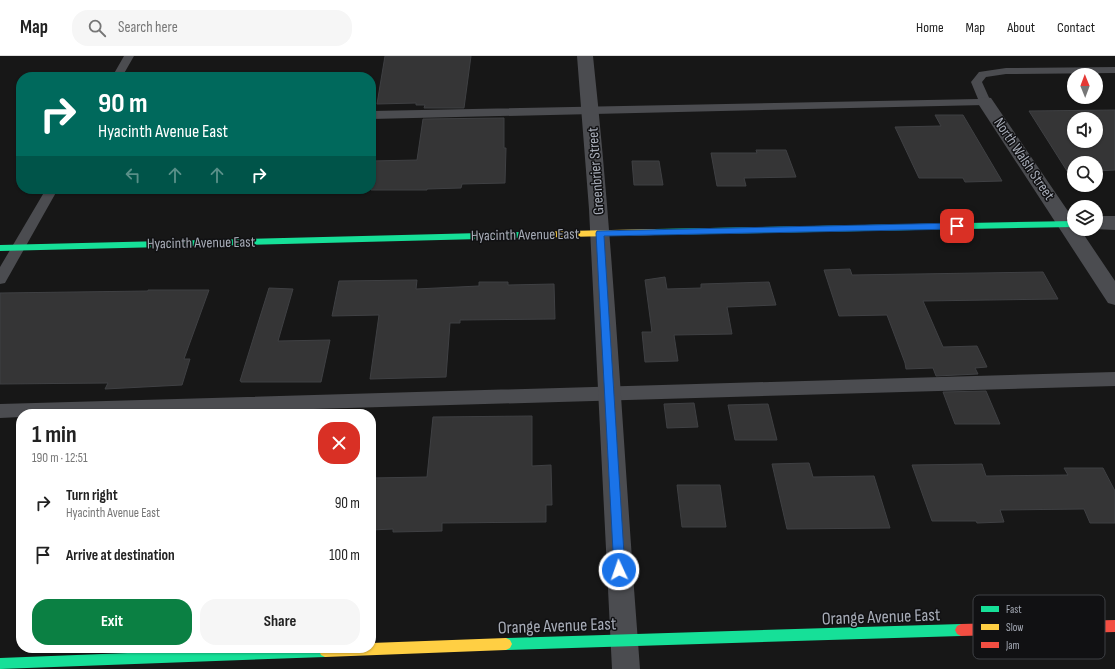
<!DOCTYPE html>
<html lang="en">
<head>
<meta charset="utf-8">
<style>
	:root { --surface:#fff; --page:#f6f6f6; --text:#222; --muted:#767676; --line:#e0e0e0; --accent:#0b8043 }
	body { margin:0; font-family:"Sofia Sans Condensed",sans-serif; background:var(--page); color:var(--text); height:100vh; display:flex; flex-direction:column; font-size:15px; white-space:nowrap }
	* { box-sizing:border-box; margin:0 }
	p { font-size:13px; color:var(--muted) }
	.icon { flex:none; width:22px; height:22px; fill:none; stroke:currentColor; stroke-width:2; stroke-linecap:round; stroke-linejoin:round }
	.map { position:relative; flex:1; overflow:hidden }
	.details { position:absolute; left:16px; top:353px; width:360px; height:244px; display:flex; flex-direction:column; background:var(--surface); border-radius:16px; box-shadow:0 1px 3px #0004 }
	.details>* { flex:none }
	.top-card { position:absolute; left:16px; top:16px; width:360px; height:122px; border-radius:16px; box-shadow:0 1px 3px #0004; background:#00695c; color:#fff; overflow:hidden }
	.needle { width:26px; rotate:359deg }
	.tools { position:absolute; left:1067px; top:12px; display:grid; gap:8px }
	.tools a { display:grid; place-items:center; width:36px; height:36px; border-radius:50%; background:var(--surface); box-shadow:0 1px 3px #0004; font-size:20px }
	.pin { position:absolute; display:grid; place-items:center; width:34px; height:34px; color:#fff; margin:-17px; border-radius:8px; box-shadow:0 2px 6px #0006 }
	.me { position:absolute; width:44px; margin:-22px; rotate:357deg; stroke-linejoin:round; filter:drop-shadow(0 0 3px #0008) }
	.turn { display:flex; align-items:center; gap:14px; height:84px; padding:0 16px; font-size:18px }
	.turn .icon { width:52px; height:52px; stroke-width:2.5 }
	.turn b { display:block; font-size:28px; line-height:34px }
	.lanes { display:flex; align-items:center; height:38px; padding:0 16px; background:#0003; justify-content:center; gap:20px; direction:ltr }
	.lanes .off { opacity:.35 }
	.round { display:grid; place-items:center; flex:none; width:42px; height:42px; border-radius:16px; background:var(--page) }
	.head { display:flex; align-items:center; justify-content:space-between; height:68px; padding:0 16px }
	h1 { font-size:24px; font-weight:700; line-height:30px }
	.primary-button { display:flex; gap:8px; margin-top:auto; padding:8px 16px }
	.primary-button a { flex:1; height:46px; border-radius:16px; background:var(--accent); color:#fff; font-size:16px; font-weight:700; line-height:46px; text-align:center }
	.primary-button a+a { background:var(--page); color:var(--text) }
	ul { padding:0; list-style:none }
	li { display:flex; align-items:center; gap:12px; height:52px; padding:0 16px }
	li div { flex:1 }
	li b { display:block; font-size:15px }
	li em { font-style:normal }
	header { display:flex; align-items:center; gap:24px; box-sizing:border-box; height:56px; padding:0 20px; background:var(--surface); border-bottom:1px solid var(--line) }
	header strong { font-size:19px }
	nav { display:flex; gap:22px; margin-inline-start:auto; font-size:14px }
	.search { width:280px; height:36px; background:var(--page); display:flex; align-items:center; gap:10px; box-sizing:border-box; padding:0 14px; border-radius:16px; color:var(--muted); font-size:15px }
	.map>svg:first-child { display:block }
	.building { fill:#353536; stroke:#3f4043; fill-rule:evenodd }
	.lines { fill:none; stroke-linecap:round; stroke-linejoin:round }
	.lane { fill:#4b4c50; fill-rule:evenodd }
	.street { fill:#4b4c50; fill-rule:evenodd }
	.fast { fill:#16e098; fill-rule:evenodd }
	.slow { fill:#ffcf43; fill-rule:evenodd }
	.jam { fill:#f24e42; fill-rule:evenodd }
	.route { fill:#1a73e8; stroke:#114b97 }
	.labels { text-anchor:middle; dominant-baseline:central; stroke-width:3; stroke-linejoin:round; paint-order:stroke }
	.street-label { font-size:15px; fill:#a8adb8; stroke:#111113 }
	.near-street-label { font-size:18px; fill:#a8adb8; stroke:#111113 }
	.key { fill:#111113; stroke:#3e4045; stroke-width:1 }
	.key-label { font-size:11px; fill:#a8adb8 }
</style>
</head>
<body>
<header>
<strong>Map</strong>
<div class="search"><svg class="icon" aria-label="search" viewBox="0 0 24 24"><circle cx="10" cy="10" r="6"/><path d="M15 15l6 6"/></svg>Search here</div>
<nav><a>Home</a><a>Map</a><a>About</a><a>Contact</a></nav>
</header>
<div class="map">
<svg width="1115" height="613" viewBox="0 0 1115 613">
	<rect width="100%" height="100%" fill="#171717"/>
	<path class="building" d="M 385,0 L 471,0 L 464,52 L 424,52 L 425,49 L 416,49 L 416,47 L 377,48 Z
		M 1115,54 L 1115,114 L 1096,115 L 1096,107 L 1074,107 L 1074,115 L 1067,115 L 1029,55 ZM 1074,63 L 1096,63 L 1096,85 L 1074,85 Z
		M 935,59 L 963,59 L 1002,125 L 965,126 L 963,122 L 919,122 L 895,71 L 941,70 Z
		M 504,62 L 504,92 L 506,92 L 505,127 L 462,128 L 461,132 L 427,133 L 427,134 L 371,134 L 371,105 L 417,104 L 423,63 Z
		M 756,94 L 786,94 L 796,121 L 744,122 L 746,130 L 717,130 L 711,97 L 757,97 Z
		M 632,105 L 659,105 L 663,129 L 634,129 Z
		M 850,213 L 852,219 L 1043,216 L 1058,243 L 923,245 L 943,291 L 977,290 L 987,311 L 975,312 L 978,318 L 936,320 L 933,312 L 906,313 L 905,307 L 887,259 L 839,260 L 824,214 Z
		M 665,221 L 667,233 L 701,232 L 701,228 L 769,226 L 776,249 L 727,251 L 732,278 L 674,279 L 678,305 L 645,306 L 642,276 L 652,276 L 645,224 Z
		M 417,224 L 416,233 L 479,230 L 479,226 L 508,226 L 508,229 L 554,228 L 555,263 L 460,264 L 460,267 L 450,267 L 446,321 L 370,323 L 379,259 L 332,260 L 339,225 Z
		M 269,232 L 293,233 L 278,285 L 330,284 L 321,326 L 241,326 L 241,325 L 240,325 Z
		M 148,234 L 209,234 L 184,303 L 190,303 L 182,329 L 105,333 L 108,327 L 0,328 L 0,237 L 148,235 Z
		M 986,335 L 1000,368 L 955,368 L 943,336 Z
		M 694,347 L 698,371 L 667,372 L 664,348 Z
		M 768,348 L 777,384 L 735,384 L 728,349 Z
		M 532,360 L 532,410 L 551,409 L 552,449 L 546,449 L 546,466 L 442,467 L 442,475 L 393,476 L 393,473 L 371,474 L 371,422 L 427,421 L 433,361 Z
		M 809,407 L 813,421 L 874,420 L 890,472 L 787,473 L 772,408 Z
		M 982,408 L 986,420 L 1068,419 L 1064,412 L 1103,412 L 1115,435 L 1115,467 L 1090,467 L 1084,453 L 1000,454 L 1004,466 L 977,467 L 976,465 L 932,465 L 912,409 Z
		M 677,429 L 720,429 L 726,471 L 682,471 Z"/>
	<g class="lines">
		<path class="lane" d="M 124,0 L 134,0 L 122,21 L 112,21 Z
			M 1115,11 L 1115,17 L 1006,18 L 986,21 L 982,26 L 991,46 L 989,48 L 985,49 L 371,63 L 371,55 L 978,43 L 971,26 L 979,16 L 1006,12 Z
			M 46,133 L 58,133 L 5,227 L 0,228 L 0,211 Z
			M 1115,316 L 1115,330 L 137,358 L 21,358 L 21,361 L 0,362 L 0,348 Z"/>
		<path class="street" d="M 577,0 L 593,0 C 615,204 624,409 640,613 L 612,613 L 589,153 Z
			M 985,41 L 991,42 L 1074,164 L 1074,173 L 1080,173 L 1115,225 L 1115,249 L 1108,247 L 977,46 L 979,42 Z
			M 1096,160 L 1115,160 L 1115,174 L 1093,173 L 1096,173 Z"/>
		<path class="fast" d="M 1074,165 L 1074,171 L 655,179 L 651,176 L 655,173 Z
			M 523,176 L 527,179 L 523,182 L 0,195 L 0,189 Z
			M 961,568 L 965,570 L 967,574 L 965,578 L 961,580 L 506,594 L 502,592 L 500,588 L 502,584 L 506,582 Z
			M 255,592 L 330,592 L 331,595 L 329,599 L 325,601 L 0,613 L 0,602 Z"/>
		<path class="slow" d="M 655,173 L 659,176 L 655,179 L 523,182 L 519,179 L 523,176 Z
			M 506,582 L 510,584 L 512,588 L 510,592 L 506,594 L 325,601 L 321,599 L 319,595 L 320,592 L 371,592 L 371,587 Z"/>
		<path class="jam" d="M 1115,564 L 1115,576 L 961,580 L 957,578 L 955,574 L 957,570 L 961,568 Z"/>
	</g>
	<path class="route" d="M 957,167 L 961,170 L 957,173 L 604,180 L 625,514 L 623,518 L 619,520 L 616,518 L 614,514 L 596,177 L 597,175 Z"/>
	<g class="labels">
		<g class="street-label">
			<text transform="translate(1024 103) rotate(56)">North Walsh Street</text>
			<text transform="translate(596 115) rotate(-94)">Greenbrier Street</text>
			<text transform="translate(525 179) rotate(-1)">Hyacinth Avenue East</text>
			<text transform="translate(201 187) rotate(-1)">Hyacinth Avenue East</text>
		</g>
		<g class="near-street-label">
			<text transform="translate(881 561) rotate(-2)">Orange Avenue East</text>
			<text transform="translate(557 570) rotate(-2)">Orange Avenue East</text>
		</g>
	</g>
	<rect x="973" y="539" width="132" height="64" rx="6" class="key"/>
	<rect x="981" y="550" width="18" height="6" fill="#16e098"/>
	<rect x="981" y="568" width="18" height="6" fill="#ffcf43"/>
	<rect x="981" y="586" width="18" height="6" fill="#f24e42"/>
	<g class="key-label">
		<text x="1006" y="557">Fast</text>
		<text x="1006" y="575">Slow</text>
		<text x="1006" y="593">Jam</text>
	</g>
</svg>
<div class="tools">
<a><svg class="needle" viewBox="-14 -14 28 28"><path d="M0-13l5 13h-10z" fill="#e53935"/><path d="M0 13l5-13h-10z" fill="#767676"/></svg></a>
<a><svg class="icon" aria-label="sound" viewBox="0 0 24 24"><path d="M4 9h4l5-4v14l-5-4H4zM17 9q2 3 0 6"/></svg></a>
<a><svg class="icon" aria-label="search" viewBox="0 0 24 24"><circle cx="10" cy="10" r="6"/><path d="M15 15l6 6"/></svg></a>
<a><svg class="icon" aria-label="layers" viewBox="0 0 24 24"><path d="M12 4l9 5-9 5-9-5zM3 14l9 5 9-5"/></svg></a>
</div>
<div class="pin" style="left:957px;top:170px;background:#d93025"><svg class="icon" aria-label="arrive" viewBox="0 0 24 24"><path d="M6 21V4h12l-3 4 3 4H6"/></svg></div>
<svg class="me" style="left:619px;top:514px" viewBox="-20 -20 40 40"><circle r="17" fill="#1a73e8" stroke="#fff" stroke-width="3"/><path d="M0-11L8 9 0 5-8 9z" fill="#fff"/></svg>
<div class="top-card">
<div class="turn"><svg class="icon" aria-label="right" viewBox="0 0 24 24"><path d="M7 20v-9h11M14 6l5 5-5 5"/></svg><div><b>90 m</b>Hyacinth Avenue East</div></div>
<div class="lanes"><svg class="icon off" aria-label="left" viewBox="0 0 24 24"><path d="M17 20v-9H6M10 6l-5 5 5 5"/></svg><svg class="icon off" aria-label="ahead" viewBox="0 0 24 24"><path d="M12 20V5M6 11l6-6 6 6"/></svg><svg class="icon off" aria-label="ahead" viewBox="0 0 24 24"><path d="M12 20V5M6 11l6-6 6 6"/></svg><svg class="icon" aria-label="right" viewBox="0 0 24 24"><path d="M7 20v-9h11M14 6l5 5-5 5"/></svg></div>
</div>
<section class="details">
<div class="head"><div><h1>1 min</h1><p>190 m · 12:51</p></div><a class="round" style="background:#d93025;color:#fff"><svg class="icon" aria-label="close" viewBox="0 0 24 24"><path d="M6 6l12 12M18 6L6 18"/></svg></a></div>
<ul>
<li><svg class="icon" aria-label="right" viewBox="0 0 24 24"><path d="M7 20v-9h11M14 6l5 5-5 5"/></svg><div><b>Turn right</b><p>Hyacinth Avenue East</p></div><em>90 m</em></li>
<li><svg class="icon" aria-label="arrive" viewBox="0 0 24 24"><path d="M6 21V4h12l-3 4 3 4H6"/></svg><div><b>Arrive at destination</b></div><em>100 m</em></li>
</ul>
<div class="primary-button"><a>Exit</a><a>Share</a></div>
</section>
</div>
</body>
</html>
